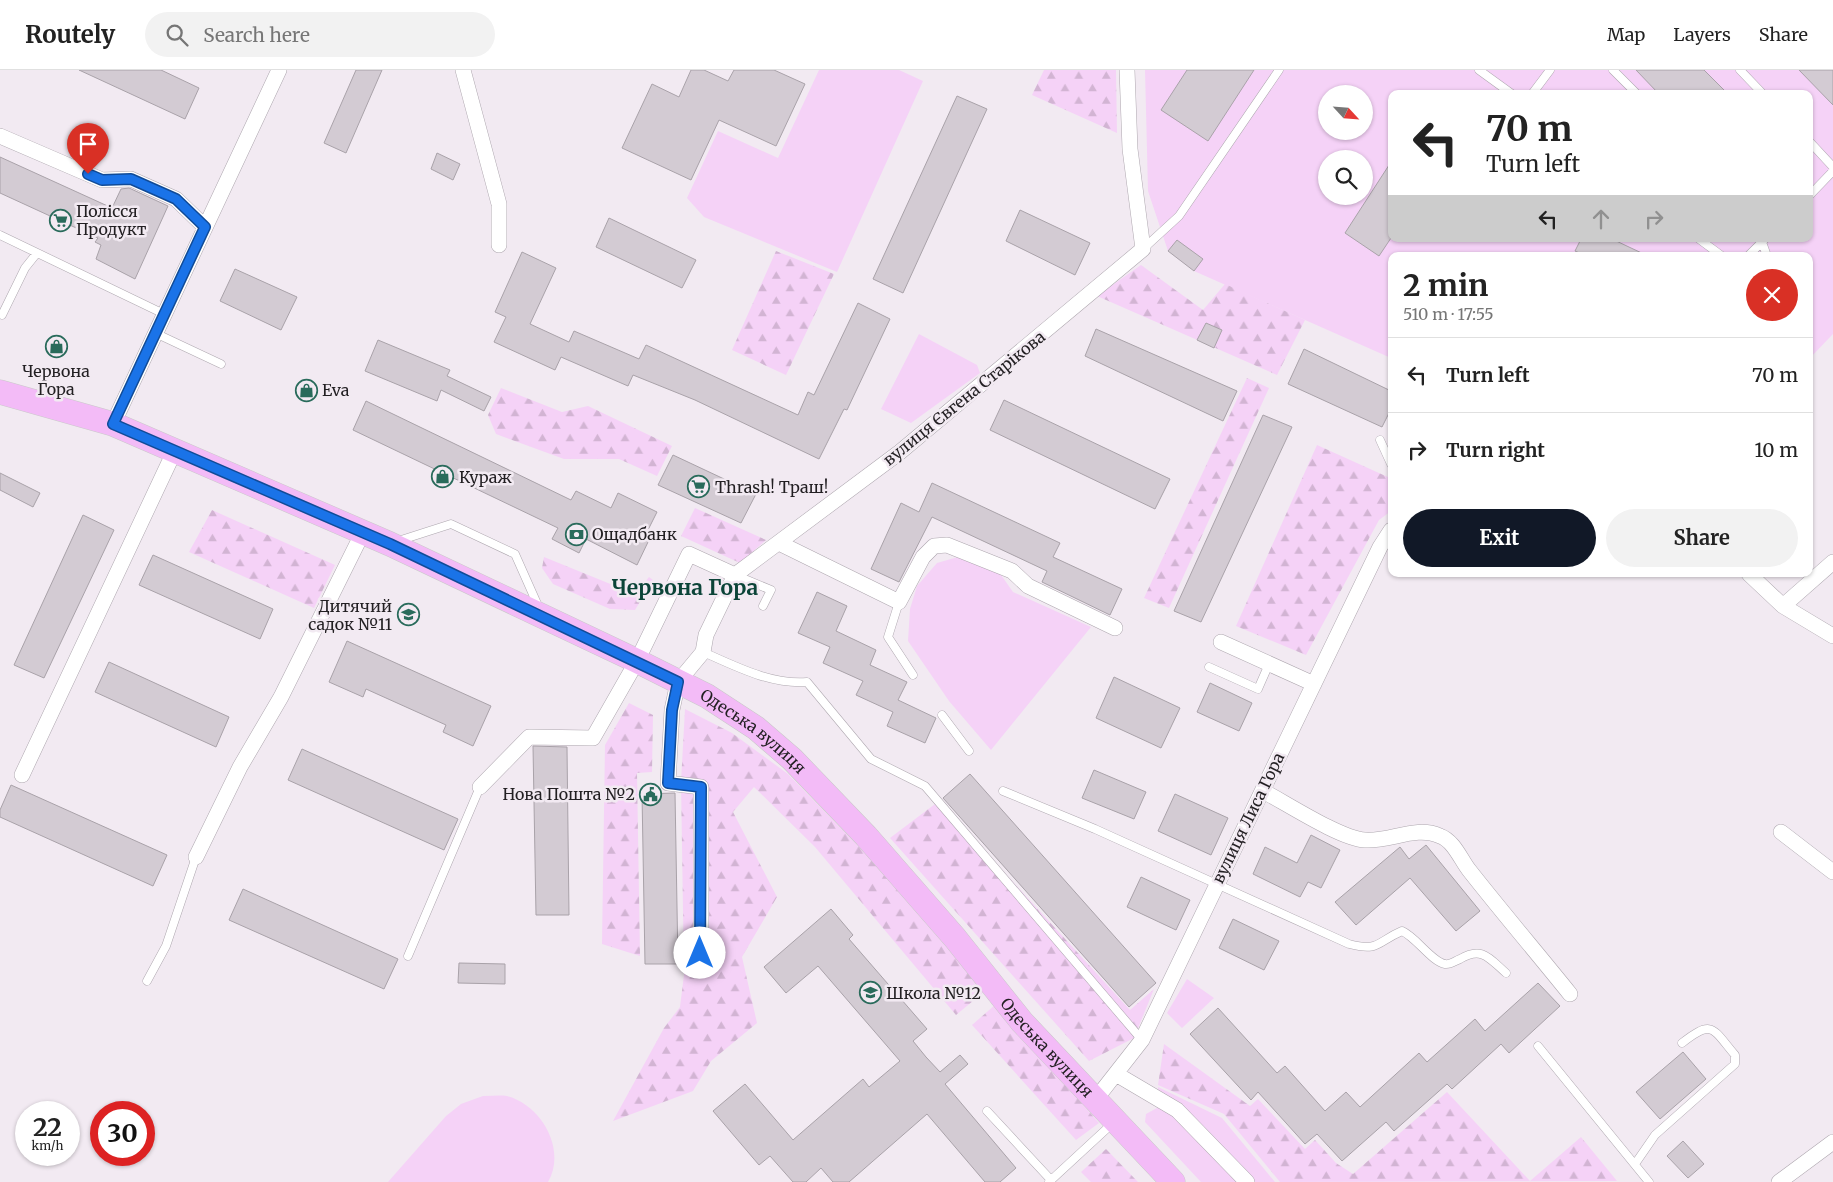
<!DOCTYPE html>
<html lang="en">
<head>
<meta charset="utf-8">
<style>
	:root { --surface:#fff; --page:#f2f2f2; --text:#222; --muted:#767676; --line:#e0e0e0; --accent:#111827 }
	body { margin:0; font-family:Merriweather,serif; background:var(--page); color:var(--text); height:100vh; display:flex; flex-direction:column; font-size:19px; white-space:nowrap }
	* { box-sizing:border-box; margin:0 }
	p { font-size:16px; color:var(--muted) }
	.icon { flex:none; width:28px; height:28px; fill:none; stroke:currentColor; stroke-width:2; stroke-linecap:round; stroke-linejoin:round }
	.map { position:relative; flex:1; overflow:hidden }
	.drawer { position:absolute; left:1388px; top:182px; width:425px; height:325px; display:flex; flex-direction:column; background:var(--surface); border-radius:10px; box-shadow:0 1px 4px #0004 }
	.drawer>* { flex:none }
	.banner { position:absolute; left:1388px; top:20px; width:425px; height:152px; border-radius:10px; box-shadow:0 1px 4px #0004; background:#fff; color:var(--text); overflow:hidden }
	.needle { width:32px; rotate:116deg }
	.fabs { position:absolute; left:1318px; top:15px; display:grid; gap:10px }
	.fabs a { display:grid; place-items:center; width:55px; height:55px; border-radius:50%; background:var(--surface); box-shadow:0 1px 4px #0004; font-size:25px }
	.speed { position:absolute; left:15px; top:1031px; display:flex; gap:10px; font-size:25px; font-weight:700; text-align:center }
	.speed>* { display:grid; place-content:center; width:65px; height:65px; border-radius:50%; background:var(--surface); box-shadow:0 1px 4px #0004; line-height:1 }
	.speed small { font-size:12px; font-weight:400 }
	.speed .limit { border:8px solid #d22; background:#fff; color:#111 }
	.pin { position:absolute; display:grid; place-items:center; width:42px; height:42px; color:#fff; margin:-51px -21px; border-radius:50% 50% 50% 0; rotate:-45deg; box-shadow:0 0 5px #0007 }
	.pin .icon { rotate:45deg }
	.me { position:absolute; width:55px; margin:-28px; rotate:0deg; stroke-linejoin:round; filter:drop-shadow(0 0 4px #0008) }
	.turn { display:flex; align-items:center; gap:18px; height:105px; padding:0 15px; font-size:22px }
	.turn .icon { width:65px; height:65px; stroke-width:2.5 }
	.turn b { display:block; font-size:35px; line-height:42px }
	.lanes { display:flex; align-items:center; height:48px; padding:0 15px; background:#0003; justify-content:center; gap:25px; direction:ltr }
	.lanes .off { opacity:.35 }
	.round { display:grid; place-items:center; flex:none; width:52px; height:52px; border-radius:26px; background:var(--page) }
	.summary { display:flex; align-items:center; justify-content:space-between; height:85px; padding:0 15px }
	h1 { font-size:30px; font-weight:700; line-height:38px }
	.primary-button { display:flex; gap:10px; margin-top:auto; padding:10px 15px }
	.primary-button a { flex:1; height:58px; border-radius:30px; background:var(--accent); color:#fff; font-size:20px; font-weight:700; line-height:58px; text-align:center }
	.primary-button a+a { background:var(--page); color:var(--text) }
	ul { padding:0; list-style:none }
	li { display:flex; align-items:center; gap:15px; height:75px; padding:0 15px; border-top:1px solid var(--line) }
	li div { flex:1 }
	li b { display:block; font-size:19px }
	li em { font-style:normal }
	header { display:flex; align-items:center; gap:30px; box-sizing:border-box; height:70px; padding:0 25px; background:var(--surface); border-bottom:1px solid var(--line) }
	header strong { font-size:24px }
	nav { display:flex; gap:28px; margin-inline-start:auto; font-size:18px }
	.search { width:350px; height:45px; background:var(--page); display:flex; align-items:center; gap:12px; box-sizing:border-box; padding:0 18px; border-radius:28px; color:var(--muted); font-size:19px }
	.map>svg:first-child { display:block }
	.grass { fill:#f5d2f7; fill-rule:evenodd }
	.forest { fill:url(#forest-firs) }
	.building { fill:#d3cbd3; stroke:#a9a2a9 }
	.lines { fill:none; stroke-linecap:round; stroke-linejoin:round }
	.lane-casing { stroke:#aea7af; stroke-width:9 }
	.street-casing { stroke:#aea7af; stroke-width:16 }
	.primary-casing { stroke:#cac9ca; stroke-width:25 }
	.lane { stroke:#fff; stroke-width:8 }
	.street { stroke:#fff; stroke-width:15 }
	.primary { stroke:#f3bbf7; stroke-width:24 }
	.route-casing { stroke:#114b97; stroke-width:12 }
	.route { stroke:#1a73e8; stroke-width:9 }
	.labels { text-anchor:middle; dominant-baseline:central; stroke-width:5; stroke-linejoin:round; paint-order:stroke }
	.poi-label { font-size:16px; fill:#221f22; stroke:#f2eaf2; text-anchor:start }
	.street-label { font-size:16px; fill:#221f22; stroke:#f2eaf2 }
	.district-label { font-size:21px; font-weight:bold; fill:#0b4438; stroke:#f2eaf2 }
</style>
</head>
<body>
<header>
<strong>Routely</strong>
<div class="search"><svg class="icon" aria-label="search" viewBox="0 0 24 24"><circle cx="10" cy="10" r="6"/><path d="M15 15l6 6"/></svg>Search here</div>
<nav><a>Map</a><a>Layers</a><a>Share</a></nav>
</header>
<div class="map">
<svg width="1833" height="1112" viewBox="0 0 1833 1112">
	<defs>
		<pattern id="forest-firs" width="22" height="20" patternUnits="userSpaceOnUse" patternTransform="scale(1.25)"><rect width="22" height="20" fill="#f5d2f7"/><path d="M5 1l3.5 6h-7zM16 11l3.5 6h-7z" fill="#d2b4d3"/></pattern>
	</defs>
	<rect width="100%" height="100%" fill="#f2eaf2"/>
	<path class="grass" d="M 819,0 L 899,0 L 923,11 L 837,202 L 704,147 L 687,128 L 718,61 L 778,88 Z
		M 1145,0 L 1833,0 L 1833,264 L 1809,289 L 1809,186 L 1391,186 L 1391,288 L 1194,201 L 1168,181 L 1148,121 ZM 1326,24 L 1364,24 L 1364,61 L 1326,61 ZM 1391,24 L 1809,24 L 1809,169 L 1391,169 ZM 1326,89 L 1364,89 L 1364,126 L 1326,126 Z
		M 919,264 L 977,295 L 980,303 L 911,353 L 881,339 Z
		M 958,487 L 999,502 L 1013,522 L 1091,557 L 991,680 L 949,631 L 908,571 L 910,539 L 917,516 L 937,493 Z
		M 1187,909 L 1214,928 L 1182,958 L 1167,943 Z
		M 1158,1017 L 1222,1048 L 1275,1112 L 1201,1112 L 1145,1052 L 1146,1044 L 1157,1038 Z
		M 483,1026 C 491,1026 500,1025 507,1026 C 541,1035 567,1079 548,1112 L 388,1112 L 446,1046 L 461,1034 Z"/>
	<path class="forest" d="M 1044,0 L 1116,0 L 1117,63 L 1032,25 Z
		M 776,181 L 834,204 L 786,305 L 732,280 Z
		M 1141,195 L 1203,240 L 1225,214 L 1305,250 L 1277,305 L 1097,226 Z
		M 1247,308 L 1269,318 L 1169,538 L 1144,528 Z
		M 501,318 L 562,342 L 588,336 L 672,376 L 657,406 L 619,389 L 564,389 L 496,364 L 488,345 Z
		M 1317,375 L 1390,408 L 1391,441 L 1379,450 L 1306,585 L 1236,556 Z
		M 695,438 L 766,470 L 740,493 L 681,466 Z
		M 212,440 L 335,495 L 314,538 L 189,482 Z
		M 544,487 L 635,524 L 649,507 L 653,510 L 635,540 L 610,539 L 553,514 L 542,498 Z
		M 629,633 L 653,645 L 652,702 L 637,703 L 640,886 L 602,874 L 605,675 Z
		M 685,639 L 732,663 L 788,704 L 878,796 L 985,921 L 956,945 L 815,777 L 754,717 L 733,742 L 777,827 L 742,887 L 757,953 L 711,991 L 693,1021 L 613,1051 L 664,958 L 680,937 L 684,905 L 681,712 Z
		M 939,731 L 1130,940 L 1154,919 L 1134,968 L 1089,991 L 890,768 Z
		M 996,934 L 1099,1053 L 1076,1070 L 972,955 Z
		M 1164,974 L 1250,1036 L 1258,1029 L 1305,1079 L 1315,1070 L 1336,1093 L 1353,1104 L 1447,1022 L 1530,1111 L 1581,1067 L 1617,1111 L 1280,1112 L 1224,1044 L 1158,1015 Z
		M 1106,1079 L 1138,1112 L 1091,1112 L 1081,1102 Z"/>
	<path class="building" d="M 79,0 L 161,0 L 199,18 L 185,49 Z
		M 356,0 L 382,0 L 346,83 L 324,73 Z
		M 691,0 L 704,0 L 728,11 L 734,0 L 774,0 L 805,14 L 776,76 L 719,50 L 691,110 L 622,78 L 652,14 L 679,27 Z
		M 1187,0 L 1254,0 L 1208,71 L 1161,40 Z
		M 1636,0 L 1704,0 L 1728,24 L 1659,24 Z
		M 1799,0 L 1833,0 L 1833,35 Z
		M 957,26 L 987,39 L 903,223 L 873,209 Z
		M 437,83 L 460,94 L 453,110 L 431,99 Z
		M 0,87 L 112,138 L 121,119 L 129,118 L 168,136 L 135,209 L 96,189 L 101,175 L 95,172 L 98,168 L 0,123 Z
		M 1391,92 L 1391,168 L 1379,186 L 1345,163 Z
		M 1020,140 L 1090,173 L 1075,205 L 1006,171 Z
		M 609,148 L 696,190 L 682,218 L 596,177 Z
		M 1581,169 L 1612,169 L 1648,186 L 1586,186 L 1575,181 Z
		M 1177,170 L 1203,189 L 1194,201 L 1168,181 Z
		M 522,182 L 556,198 L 530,254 L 569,272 L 574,261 L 639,289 L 646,275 L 798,345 L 808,322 L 814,325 L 858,233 L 890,249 L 847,340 L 844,339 L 819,389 L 695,330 L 633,305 L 628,316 L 561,287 L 555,300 L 494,272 L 506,247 L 495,242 Z
		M 235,199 L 297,227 L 281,260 L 220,231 Z
		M 1206,253 L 1222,260 L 1214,278 L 1197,270 Z
		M 1096,259 L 1237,321 L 1223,351 L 1085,286 Z
		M 378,270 L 450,300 L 447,306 L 491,327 L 484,341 L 441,320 L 437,331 L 365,301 Z
		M 1304,279 L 1391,321 L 1391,339 L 1382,357 L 1288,314 Z
		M 1004,330 L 1170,409 L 1155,439 L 990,360 Z
		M 366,331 L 571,430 L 576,421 L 611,438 L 618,423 L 657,442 L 644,468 L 649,470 L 637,495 L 586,469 L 579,483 L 552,469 L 558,458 L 353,360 Z
		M 1263,345 L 1292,357 L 1201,552 L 1174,541 Z
		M 673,385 L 756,424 L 741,453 L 658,415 Z
		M 0,403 L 40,423 L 33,437 L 0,420 Z
		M 932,413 L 1060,473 L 1053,487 L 1122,519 L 1110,545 L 1042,512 L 1047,501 L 932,447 L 899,512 L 871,499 L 901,433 L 919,442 Z
		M 83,445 L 114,460 L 44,608 L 14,595 Z
		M 153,485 L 273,539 L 260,569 L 139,515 Z
		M 817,522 L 847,536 L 836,561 L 876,580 L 870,595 L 907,612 L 898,630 L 936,648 L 925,673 L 887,656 L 893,642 L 856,625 L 863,611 L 823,593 L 830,577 L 798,563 Z
		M 347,571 L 491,636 L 473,676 L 443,662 L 446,655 L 366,619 L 363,627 L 329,612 Z
		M 109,592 L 229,647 L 216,677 L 95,622 Z
		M 1114,607 L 1180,638 L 1161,678 L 1096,648 Z
		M 1210,613 L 1252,633 L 1239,661 L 1197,642 Z
		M 533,676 L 567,677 L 569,845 L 536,845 Z
		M 302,679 L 458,749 L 444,780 L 288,710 Z
		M 1094,700 L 1146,722 L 1134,749 L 1082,728 Z
		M 970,704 L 1156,913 L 1129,937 L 943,728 Z
		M 11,715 L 167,785 L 153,816 L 0,747 L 0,740 Z
		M 675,723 L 678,894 L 645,894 L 642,724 Z
		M 1175,724 L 1228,748 L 1211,785 L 1158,761 Z
		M 1311,765 L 1340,780 L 1321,818 L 1308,812 L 1300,827 L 1253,804 L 1265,777 L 1297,793 Z
		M 1426,775 L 1480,841 L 1456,861 L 1410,808 L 1356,855 L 1335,832 L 1400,777 L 1409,789 Z
		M 1141,807 L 1190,830 L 1176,860 L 1127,837 Z
		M 243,819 L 398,889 L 384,919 L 229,850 Z
		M 831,839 L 853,865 L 849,869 L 927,959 L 913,971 L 926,987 L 940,1002 L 960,985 L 968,994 L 945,1014 L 1016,1098 L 1000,1112 L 985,1112 L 927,1044 L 849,1112 L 833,1112 L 821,1098 L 806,1112 L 793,1112 L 770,1086 L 759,1095 L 713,1041 L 745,1014 L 793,1070 L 863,1009 L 869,1017 L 900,991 L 818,896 L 786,923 L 764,897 Z
		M 1233,849 L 1279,871 L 1264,900 L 1219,878 Z
		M 459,893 L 505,894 L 505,914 L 458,913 Z
		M 1538,913 L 1560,936 L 1509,983 L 1501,974 L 1452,1019 L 1447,1014 L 1394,1061 L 1386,1052 L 1342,1091 L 1317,1064 L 1305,1074 L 1258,1022 L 1251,1030 L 1190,964 L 1218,938 L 1277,1003 L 1285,996 L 1325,1041 L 1346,1022 L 1360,1037 L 1419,983 L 1427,992 L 1475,949 L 1485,961 Z
		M 1683,982 L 1706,1009 L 1660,1049 L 1636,1022 Z
		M 1683,1071 L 1704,1094 L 1688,1108 L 1667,1086 Z"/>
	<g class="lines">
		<defs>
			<path id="lane" d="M 1479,0 L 1512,24
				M 1613,0 L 1637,24
				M 1740,0 L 1763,24
				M 1532,24 L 1550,0
				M 1809,71 L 1833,97
				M 1809,126 L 1833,101
				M 0,165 L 164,244
				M 1699,169 L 1722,186
				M 1762,172 L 1767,186
				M 1143,179 L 1179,146 L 1279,0
				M 1748,186 L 1765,169
				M 2,245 L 25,198 L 37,183
				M 155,263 L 221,294
				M 1380,370 L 1391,394
				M 398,471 L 451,454 L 515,484 L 539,538
				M 735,505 L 771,520 L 763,536
				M 899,532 L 888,567 L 913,605
				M 703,582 C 735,596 771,615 807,612 L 871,689 L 925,716 L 1142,970
				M 1209,597 L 1258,619 L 1269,594
				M 942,645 L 969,681
				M 1003,721 L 1095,759 L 1349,874 C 1380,882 1376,872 1402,861 C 1416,867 1432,892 1445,894 C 1450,895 1455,891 1460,889 C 1482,876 1489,888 1506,903
				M 408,886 L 480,717
				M 147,911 L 166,876 L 196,787
				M 1538,976 L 1649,1112
				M 987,1041 L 1051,1110
				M 1635,1094 L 1655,1065 L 1735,994 L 1735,985 C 1712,958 1713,949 1682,973
				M 1049,1112 L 1114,1052"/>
			<path id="street" d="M 463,0 L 499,134 L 499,175
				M 0,66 L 102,110 L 131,109 L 176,129 L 205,157
				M 113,354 L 279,0
				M 779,473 L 899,532 L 923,487 L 934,476 L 947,475 L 1012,501 L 1028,516 L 1115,558
				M 1749,504 L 1783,536 L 1833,566
				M 1783,536 L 1833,492
				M 1221,572 L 1314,614
				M 22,705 L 175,380
				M 480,717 L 529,667 L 593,668 L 637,591 L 689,484 L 735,505
				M 1263,721 C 1286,733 1341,769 1365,770 C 1390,772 1416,755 1440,766 C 1454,771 1461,790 1469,800 C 1502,842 1537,883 1570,924
				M 1781,762 L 1833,802
				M 196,787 L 240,697 L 281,627 L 363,462
				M 701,883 L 701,717 L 668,713 L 672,640 L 678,612 L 703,582 L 706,565 L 735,505 L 900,382 L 1143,179 L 1130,79 L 1127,0
				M 1116,1004 L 1177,1040 L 1247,1112
				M 1095,1030 L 1142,970 L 1380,477 L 1391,460
				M 1779,1112 L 1833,1072"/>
			<g id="primary">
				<path id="s1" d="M 0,322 L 113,354 L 390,474 L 637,591 L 707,626 L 756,658 L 792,689 L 866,766 L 955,868 L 1022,952 L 1173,1112"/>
			</g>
		</defs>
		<use href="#lane" class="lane-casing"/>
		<use href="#street" class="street-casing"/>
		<use href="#primary" class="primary-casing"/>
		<use href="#lane" class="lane"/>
		<use href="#street" class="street"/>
		<use href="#primary" class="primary"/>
	</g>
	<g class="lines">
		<defs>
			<path id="route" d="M 88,104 L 102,110 L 131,109 L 176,129 L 205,157 L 113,354 L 390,474 L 678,612 L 672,640 L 668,713 L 701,717 L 700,883"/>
		</defs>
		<use href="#route" class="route-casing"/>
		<use href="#route" class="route"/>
	</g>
	<defs>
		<symbol id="supermarket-ring" viewBox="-11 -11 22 22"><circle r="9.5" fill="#f2eaf2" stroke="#296b5b" stroke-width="1.5"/><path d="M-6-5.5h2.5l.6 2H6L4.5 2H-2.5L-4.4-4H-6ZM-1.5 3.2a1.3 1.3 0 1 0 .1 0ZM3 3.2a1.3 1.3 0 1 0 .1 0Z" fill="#296b5b"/></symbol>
		<symbol id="shop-ring" viewBox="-11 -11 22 22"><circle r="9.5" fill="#f2eaf2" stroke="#296b5b" stroke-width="1.5"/><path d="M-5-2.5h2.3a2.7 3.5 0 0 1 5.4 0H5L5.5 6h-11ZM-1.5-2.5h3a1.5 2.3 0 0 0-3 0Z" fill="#296b5b"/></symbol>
		<symbol id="bank-ring" viewBox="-11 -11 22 22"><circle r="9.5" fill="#f2eaf2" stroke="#296b5b" stroke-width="1.5"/><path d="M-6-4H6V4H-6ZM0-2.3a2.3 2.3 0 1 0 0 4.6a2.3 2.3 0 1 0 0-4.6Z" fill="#296b5b"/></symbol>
		<symbol id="school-ring" viewBox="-11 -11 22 22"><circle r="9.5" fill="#f2eaf2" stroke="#296b5b" stroke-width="1.5"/><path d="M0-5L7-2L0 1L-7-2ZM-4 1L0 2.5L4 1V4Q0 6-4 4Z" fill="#296b5b"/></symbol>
		<symbol id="civic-ring" viewBox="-11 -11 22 22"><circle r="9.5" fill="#f2eaf2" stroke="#296b5b" stroke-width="1.5"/><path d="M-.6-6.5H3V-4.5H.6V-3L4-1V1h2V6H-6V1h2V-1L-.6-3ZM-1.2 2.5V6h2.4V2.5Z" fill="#296b5b"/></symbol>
	</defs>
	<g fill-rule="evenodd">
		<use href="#supermarket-ring" x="48" y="138" width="25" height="25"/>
		<use href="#shop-ring" x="44" y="264" width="25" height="25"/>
		<use href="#shop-ring" x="294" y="308" width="25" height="25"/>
		<use href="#shop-ring" x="430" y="394" width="25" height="25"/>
		<use href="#supermarket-ring" x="686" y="404" width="25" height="25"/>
		<use href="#bank-ring" x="564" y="452" width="25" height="25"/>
		<use href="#school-ring" x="396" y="532" width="25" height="25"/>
		<use href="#civic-ring" x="638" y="712" width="25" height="25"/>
		<use href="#school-ring" x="858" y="910" width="25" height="25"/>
	</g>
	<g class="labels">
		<g class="poi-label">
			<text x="76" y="141">Полісся<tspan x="76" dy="18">Продукт</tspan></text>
			<text x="56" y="301" text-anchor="middle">Червона<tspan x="56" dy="18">Гора</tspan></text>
			<text x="322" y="320">Eva</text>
			<text x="459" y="407">Кураж</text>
			<text x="715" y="417">Thrash! Траш!</text>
			<text x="592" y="464">Ощадбанк</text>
			<text x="392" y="536" text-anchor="end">Дитячий<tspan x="392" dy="18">садок №11</tspan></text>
			<text x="635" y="724" text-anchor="end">Нова Пошта №2</text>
			<text x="886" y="923">Школа №12</text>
		</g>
		<g class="street-label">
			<text transform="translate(964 328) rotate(-39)">вулиця Євгена Старікова</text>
			<text stroke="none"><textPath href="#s1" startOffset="829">Одеська вулиця</textPath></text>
			<text transform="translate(1248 748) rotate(-64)">вулиця Лиса Гора</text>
			<text stroke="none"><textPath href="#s1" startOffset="1262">Одеська вулиця</textPath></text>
		</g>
		<g class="district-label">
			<text x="685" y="517">Червона Гора</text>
		</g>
	</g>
</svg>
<div class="fabs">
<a><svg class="needle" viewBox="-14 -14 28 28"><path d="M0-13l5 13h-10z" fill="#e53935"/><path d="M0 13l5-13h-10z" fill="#767676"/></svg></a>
<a><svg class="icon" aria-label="search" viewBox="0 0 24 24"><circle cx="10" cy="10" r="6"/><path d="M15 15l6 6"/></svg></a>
</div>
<div class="speed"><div>22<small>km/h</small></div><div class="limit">30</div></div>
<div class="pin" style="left:88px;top:104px;background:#d93025"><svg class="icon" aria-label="arrive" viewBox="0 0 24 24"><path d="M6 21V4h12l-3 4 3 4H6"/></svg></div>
<svg class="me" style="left:700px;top:883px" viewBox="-20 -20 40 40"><circle r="19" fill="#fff"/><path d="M0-13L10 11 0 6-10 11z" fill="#1a73e8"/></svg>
<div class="banner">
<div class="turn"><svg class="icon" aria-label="left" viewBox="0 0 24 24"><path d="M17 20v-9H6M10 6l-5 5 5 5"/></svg><div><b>70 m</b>Turn left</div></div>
<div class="lanes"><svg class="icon" aria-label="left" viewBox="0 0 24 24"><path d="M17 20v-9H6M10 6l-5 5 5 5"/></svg><svg class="icon off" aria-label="ahead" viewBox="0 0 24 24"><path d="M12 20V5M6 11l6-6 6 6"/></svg><svg class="icon off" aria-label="right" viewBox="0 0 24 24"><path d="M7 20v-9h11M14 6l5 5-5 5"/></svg></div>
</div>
<section class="drawer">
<div class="summary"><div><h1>2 min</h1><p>510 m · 17:55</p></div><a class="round" style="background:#d93025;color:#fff"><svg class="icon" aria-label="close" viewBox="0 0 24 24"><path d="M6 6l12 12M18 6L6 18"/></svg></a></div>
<ul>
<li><svg class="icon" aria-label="left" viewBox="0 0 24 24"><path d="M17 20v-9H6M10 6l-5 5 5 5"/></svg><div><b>Turn left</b></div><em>70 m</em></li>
<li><svg class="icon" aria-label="right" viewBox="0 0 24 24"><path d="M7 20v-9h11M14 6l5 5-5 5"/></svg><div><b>Turn right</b></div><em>10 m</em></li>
</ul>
<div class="primary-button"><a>Exit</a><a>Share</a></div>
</section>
</div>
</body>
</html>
